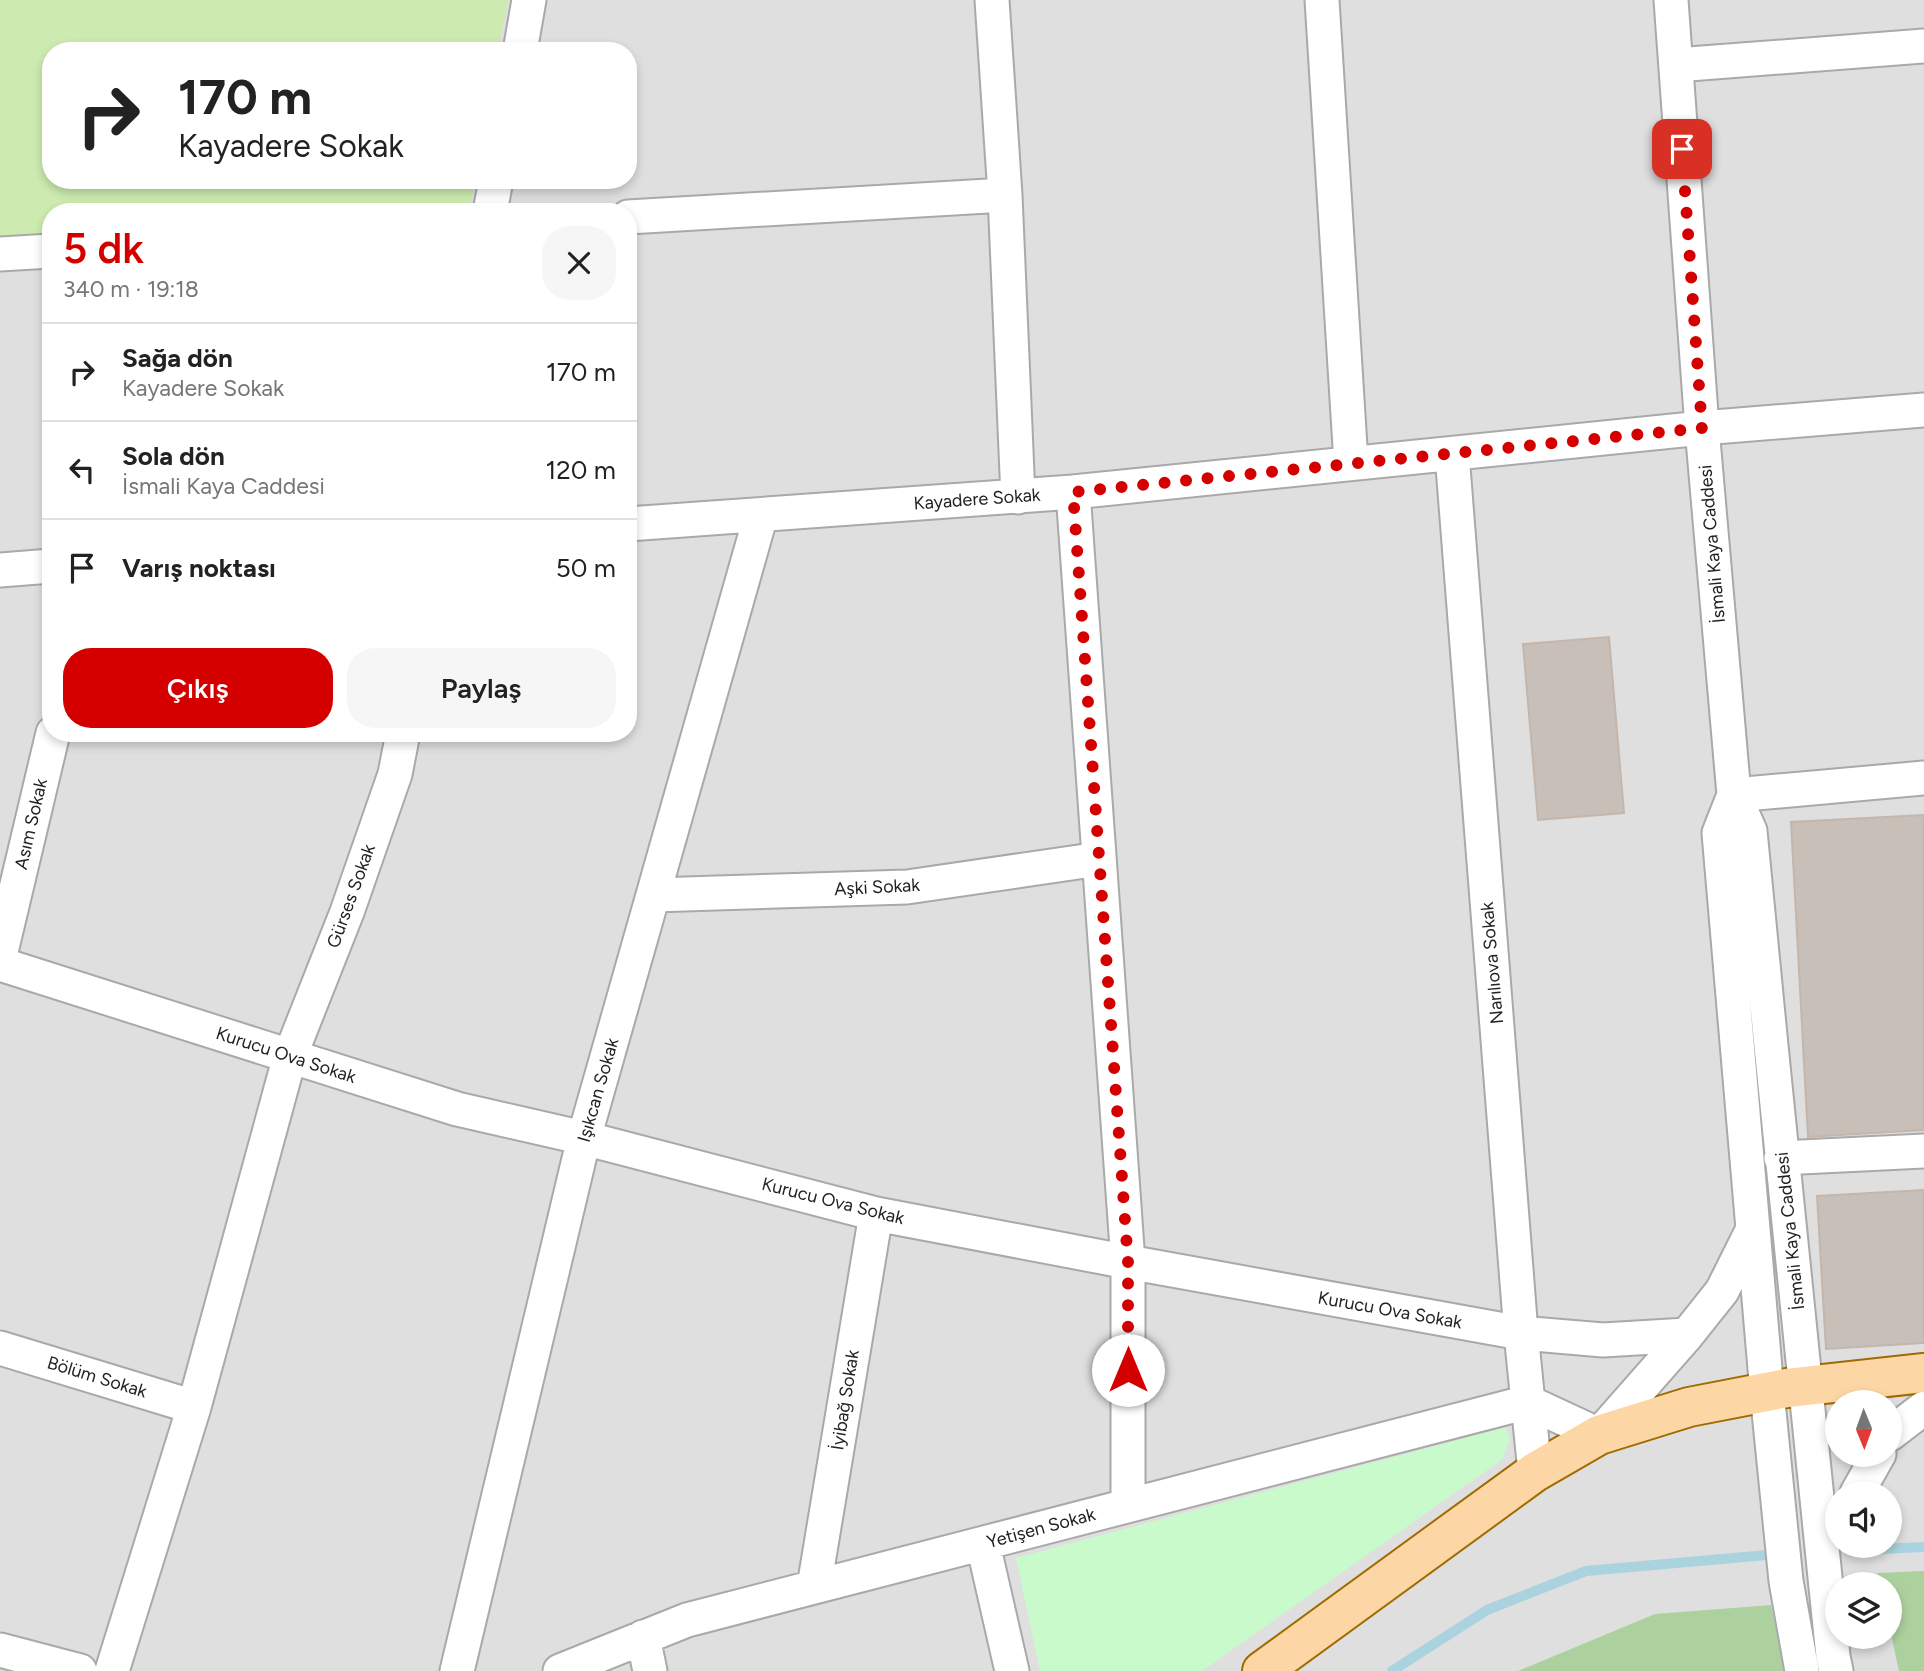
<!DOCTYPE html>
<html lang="tr">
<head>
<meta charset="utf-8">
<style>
	:root { --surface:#fff; --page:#f6f6f6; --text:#222; --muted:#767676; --line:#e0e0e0; --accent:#d40000 }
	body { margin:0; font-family:Figtree,sans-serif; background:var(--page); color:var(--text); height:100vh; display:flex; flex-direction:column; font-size:26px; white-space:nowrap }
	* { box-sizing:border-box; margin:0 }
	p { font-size:23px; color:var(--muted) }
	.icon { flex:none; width:38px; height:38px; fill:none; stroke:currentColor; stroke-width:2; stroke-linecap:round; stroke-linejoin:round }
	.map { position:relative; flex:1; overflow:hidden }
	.sheet { position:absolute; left:42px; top:203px; width:595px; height:539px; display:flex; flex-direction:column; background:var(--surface); border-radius:28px; box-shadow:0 4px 10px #0003 }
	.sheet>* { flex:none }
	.top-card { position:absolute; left:42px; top:42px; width:595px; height:147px; border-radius:28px; box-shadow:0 4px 10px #0003; background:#fff; color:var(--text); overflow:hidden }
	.needle { width:46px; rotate:179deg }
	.fabs { position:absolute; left:1825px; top:1390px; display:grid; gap:14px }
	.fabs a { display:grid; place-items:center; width:77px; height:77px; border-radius:50%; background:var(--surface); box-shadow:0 4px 10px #0003; font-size:35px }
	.pin { position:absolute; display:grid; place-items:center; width:60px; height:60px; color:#fff; margin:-30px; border-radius:14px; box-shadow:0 4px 10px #0006 }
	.me { position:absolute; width:77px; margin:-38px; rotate:0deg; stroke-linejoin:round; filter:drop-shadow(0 0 5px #0008) }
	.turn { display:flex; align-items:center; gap:24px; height:147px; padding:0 21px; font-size:32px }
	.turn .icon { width:91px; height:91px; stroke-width:2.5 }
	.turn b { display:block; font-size:49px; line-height:60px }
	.round { display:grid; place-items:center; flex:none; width:74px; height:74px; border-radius:28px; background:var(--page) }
	.headline { display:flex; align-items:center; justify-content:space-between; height:119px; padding:0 21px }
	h1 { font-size:42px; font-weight:600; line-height:52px; color:var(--accent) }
	.primary-button { display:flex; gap:14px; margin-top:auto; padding:14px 21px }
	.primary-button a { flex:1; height:80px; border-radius:28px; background:var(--accent); color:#fff; font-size:28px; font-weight:600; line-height:80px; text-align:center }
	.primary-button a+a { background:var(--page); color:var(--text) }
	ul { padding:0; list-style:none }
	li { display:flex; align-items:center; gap:21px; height:98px; padding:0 21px; border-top:2px solid var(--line) }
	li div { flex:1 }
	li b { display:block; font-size:26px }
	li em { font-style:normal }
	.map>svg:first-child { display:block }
	.residential { fill:#e0dfdf; fill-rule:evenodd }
	.grass { fill:#cdebb0 }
	.forest { fill:#add19e }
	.park { fill:#c8facc }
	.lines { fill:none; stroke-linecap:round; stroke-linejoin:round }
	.stream { stroke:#aad3df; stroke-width:10 }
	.building { fill:#c7bfb8; stroke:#c4b6ab; stroke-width:2 }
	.minor-casing { stroke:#a9a9a9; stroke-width:37 }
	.major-casing { stroke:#a06b00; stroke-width:42 }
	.minor { stroke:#fff; stroke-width:33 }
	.major { stroke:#fcd6a4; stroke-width:38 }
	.route { stroke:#d40000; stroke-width:12; stroke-dasharray:0 21.6 }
	.labels { text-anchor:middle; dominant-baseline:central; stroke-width:7; stroke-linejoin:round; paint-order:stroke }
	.street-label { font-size:18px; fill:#222; stroke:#fff }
</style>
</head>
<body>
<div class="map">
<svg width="1924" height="1671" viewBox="0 0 1924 1671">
	<rect width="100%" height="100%" fill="#f2efe9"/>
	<path class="residential" d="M 0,0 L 1924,0 L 1924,1671 L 0,1671 ZM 51,51 L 628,51 L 628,180 L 51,180 ZM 51,212 L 628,212 L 628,733 L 51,733 ZM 1838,1402 L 1890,1402 L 1890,1454 L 1838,1454 ZM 1838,1493 L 1890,1493 L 1890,1545 L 1838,1545 ZM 1838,1584 L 1890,1584 L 1890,1636 L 1838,1636 Z"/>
	<path class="grass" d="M 0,0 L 508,0 L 498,51 L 51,51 L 51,180 L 475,180 L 470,211 L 51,212 L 51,233 L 0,236 Z"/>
	<path class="forest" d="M 1924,1571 L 1924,1671 L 1899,1671 L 1890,1630 L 1890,1584 L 1880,1584 L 1877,1573 Z
		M 1771,1605 L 1785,1671 L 1518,1671 L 1655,1614 Z"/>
	<path class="park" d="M 1506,1427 L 1510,1438 L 1503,1459 L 1202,1671 L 1040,1671 L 1016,1558 Z"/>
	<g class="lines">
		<path class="stream" d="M 1858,1550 L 1924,1547
			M 1392,1671 L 1487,1610 L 1586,1571 L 1767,1555"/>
	</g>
	<path class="building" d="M 1609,637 L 1624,813 L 1538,820 L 1523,644 Z
		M 1924,815 L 1924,1130 L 1808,1137 L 1791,822 Z
		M 1924,1190 L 1924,1343 L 1826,1349 L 1817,1196 Z"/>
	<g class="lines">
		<defs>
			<path id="minor" d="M 992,0 L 1005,195 L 1018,497
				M 1322,0 L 1351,463
				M 1671,0 L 1702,428 L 1734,795 L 1750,831 C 1776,1106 1806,1380 1833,1656 L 1836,1671
				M 520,51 L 529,0
				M 1676,65 L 1924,46
				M 490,212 L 496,180
				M 628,217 L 1005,195
				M 0,254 L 51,251
				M 1452,454 L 1521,1333 L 1535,1472
				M 1073,492 L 1128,1262 L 1128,1505
				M 628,524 L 1073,492 L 1702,428 L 1924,410
				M 0,570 L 51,566
				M 1734,795 L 1719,833 L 1767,1392 L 1786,1581 L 1802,1671
				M 1734,795 L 1924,778
				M 653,895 L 907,887 L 1099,859
				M 0,956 L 53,733
				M 0,964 L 457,1109 L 584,1138 L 876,1214 L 1128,1262 L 1521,1333 L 1603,1340 L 1687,1335
				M 1781,1158 L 1924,1151
				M 0,1348 L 194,1407
				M 1890,1434 L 1924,1408
				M 1857,1493 L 1879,1454
				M 983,1544 L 1012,1671
				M 814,1587 L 876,1214
				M 643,1637 L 650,1671
				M 0,1650 L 80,1671
				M 112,1671 L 194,1407 L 290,1056 L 347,912 L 395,774 L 403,733
				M 457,1671 L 584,1138 L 761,515
				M 560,1671 L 687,1620 L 1528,1402 L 1599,1435 L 1687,1335 L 1722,1291 L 1753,1229"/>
			<path id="major" d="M 1262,1671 L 1535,1472 L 1599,1435 L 1689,1407 L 1787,1388 L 1924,1373"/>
		</defs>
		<use href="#minor" class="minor-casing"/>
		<use href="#major" class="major-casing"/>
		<use href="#minor" class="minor"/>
		<use href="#major" class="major"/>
	</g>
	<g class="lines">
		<path class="route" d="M 1128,1370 L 1128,1262 L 1073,492 L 1702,428 L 1682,149"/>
	</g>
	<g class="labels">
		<g class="street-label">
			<text transform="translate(977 499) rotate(-4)">Kayadere Sokak</text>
			<text transform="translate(1712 544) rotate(-95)">İsmali Kaya Caddesi</text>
			<text transform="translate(31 824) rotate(-77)">Asım Sokak</text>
			<text transform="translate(877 887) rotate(-3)">Aşki Sokak</text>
			<text transform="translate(351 896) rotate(-70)">Gürses Sokak</text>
			<text transform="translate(1492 963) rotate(-95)">Narılıova Sokak</text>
			<text transform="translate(286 1055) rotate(18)">Kurucu Ova Sokak</text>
			<text transform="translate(598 1090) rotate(-74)">Işıkcan Sokak</text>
			<text transform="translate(833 1201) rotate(14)">Kurucu Ova Sokak</text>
			<text transform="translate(1790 1231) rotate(-96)">İsmali Kaya Caddesi</text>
			<text transform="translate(1390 1310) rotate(10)">Kurucu Ova Sokak</text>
			<text transform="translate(97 1377) rotate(17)">Bölüm Sokak</text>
			<text transform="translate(845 1400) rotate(-81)">İyibağ Sokak</text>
			<text transform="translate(1041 1528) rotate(-15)">Yetişen Sokak</text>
		</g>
	</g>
</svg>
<div class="fabs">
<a><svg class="needle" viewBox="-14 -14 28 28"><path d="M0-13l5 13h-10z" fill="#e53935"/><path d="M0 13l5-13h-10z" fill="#767676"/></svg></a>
<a><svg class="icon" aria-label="sound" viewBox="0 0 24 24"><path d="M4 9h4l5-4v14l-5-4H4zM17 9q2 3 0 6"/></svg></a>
<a><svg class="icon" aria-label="layers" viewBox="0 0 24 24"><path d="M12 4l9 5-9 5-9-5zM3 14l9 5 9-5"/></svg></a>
</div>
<div class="pin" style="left:1682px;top:149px;background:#d93025"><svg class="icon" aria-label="arrive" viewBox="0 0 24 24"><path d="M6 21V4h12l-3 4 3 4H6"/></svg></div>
<svg class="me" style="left:1128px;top:1370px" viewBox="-20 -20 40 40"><circle r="19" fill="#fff"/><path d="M0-13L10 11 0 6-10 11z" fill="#d40000"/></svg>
<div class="top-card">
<div class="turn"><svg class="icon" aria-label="right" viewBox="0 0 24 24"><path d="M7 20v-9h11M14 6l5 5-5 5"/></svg><div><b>170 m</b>Kayadere Sokak</div></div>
</div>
<section class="sheet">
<div class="headline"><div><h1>5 dk</h1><p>340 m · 19:18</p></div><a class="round"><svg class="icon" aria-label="close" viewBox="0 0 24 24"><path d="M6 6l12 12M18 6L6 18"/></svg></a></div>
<ul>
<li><svg class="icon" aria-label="right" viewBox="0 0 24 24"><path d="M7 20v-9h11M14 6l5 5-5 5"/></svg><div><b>Sağa dön</b><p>Kayadere Sokak</p></div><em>170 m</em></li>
<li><svg class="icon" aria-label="left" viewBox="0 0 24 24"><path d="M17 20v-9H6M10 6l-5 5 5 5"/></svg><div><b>Sola dön</b><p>İsmali Kaya Caddesi</p></div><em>120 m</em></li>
<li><svg class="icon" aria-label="arrive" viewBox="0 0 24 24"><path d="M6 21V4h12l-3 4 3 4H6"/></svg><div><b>Varış noktası</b></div><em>50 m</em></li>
</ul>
<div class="primary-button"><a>Çıkış</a><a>Paylaş</a></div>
</section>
</div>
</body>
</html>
